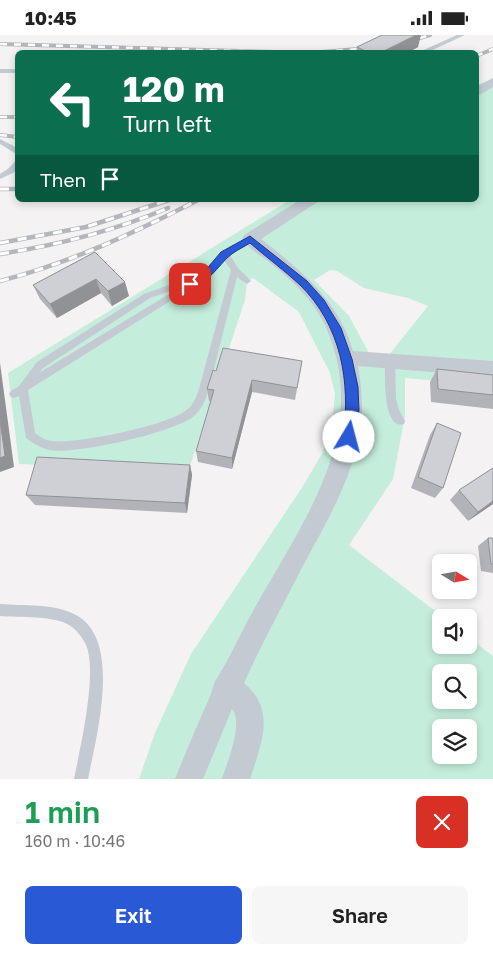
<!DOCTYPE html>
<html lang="en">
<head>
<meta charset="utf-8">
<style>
	:root { --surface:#fff; --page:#f6f6f6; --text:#222; --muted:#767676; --accent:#2a59d6 }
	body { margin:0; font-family:"Golos Text",sans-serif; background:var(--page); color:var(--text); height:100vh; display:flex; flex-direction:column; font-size:19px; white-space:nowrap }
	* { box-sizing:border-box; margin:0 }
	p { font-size:16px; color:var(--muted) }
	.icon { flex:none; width:28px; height:28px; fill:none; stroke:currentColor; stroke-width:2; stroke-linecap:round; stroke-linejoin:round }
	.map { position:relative; height:744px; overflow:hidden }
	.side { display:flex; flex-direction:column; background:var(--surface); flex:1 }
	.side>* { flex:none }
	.guide { position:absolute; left:15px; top:15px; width:464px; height:152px; border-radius:8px; box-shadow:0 2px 8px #0003; background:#0b6e4f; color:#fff; overflow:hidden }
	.needle { width:32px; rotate:101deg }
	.tools { position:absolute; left:432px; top:519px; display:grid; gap:10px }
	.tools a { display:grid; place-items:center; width:45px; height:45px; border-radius:8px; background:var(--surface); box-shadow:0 2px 8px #0003; font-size:25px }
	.pin { position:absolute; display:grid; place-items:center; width:42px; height:42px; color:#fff; margin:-21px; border-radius:10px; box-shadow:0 2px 8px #0006 }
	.me { position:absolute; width:55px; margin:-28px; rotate:8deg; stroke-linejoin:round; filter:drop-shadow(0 0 4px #0008) }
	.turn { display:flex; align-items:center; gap:18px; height:105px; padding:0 25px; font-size:22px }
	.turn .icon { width:65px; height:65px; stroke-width:2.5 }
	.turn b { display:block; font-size:35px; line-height:42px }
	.then { display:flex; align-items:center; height:48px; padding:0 25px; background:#0003; gap:10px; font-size:19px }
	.round { display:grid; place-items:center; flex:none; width:52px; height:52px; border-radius:8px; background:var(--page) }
	.head { display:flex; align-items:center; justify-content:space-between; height:85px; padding:0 25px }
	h1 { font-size:30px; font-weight:600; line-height:38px; color:#1e9e55 }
	.cta { display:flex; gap:10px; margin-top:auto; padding:10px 25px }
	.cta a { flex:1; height:58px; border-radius:8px; background:var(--accent); color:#fff; font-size:20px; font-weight:600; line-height:58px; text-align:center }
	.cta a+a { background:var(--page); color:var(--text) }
	.status { display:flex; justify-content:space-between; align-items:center; height:35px; padding:0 25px; background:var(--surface); direction:ltr }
	.status svg { height:14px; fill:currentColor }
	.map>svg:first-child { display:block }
	.green { fill:#c5eddb; fill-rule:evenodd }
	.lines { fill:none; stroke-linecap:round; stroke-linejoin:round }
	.service { fill:#c4cad2; fill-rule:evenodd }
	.minor { fill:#c4cad2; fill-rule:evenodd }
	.rail-far1-casing { stroke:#b4b6bb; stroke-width:4 }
	.rail-casing { stroke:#b4b6bb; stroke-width:4.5 }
	.rail-far1 { stroke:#fff; stroke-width:2.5; stroke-dasharray:7; stroke-linecap:butt }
	.rail { stroke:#fff; stroke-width:3; stroke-dasharray:9; stroke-linecap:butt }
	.wall { fill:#b2b3b8 }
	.shaded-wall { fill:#919296 }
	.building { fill:#cfd0d6; stroke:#919296 }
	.route { fill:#2a59d6; stroke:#1b3a8b }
</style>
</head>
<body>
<div class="status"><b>10:45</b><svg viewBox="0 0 49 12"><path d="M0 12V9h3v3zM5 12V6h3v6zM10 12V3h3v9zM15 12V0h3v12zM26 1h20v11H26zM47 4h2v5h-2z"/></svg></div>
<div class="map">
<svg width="493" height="744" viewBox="0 0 493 744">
	<rect width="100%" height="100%" fill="#f4f2f2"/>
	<path class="green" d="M 493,44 L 493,351 L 405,343 L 405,381 L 393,444 L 349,510 L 443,582 L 441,582 L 441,610 L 469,610 L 469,603 L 493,621 L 493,744 L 139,744 L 155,698 L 191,619 L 303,451 L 323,417 L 333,383 L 335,358 L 330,338 L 299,277 L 253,243 L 247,246 L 245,265 L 188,437 L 19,429 L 8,338 L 290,165 L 476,165 L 476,50 ZM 330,235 L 337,236 L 364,253 L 408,263 L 428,271 L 389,320 L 369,318 L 349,281 L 314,245 ZM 441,638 L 469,638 L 469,665 L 441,665 ZM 441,692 L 469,692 L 469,720 L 441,720 Z"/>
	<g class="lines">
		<path class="service" d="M 457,0 L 465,0 L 426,18 L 417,18 Z
			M 0,34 L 18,34 L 18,38 L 0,38 Z
			M 0,104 L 12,110 L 18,114 L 18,120 L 0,109 Z
			M 15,126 L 18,126 L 18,133 L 15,137 L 0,144 L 0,139 L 9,133 Z
			M 250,201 L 253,202 L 253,206 L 230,220 L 238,233 L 251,246 L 247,249 L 237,242 L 209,354 C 206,364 202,374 194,381 C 176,397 75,420 50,415 C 41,413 34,409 26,403 L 19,361 L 14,363 L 11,362 L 9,359 L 11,356 L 19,351 L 37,327 L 144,259 L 202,238 L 222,217 ZM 224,225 L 231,235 L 199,354 C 196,363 193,371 185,376 C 165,391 77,409 52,406 C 45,405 40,402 35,398 L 28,355 L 191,253 L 192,251 L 190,248 L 206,244 ZM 179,253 L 39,338 L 43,333 L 150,263 Z
			M 390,321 L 395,325 L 396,365 L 400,377 L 405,386 L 404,389 C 382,396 385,337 385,325 Z
			M 0,569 C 24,571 54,568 76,580 C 123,605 96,703 88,744 L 74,744 C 80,714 98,637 86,610 C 83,603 76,594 69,590 C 53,580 19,583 0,581 Z"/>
		<path class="minor" d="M 493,43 L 493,52 L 476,62 L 476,52 Z
			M 300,165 L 319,165 L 316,168 L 261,204 C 301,235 339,266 353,316 L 493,326 L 493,342 L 358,331 C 362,355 364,379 359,403 C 350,446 327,487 306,525 C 285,566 263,606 244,648 C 277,676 261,709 250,744 L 222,744 C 227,728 244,687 232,674 L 203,744 L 175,744 C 186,717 197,690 209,664 C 212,657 213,649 217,643 C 228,626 237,606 247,587 C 297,493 375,401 325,290 C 313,264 290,244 268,226 C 259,220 248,213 242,204 L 244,200 Z"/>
		<defs>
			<path id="rail-far1" d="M 406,7 L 430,0
				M 0,9 L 275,17 L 322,17 L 369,13
				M 476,21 L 493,14
				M 0,82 L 18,82
				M 0,100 L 18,102"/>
			<path id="rail" d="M 0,154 L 18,154
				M 0,208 L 86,192 L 169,165
				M 0,219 C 58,210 114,196 168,173
				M 0,246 C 70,228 134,198 198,165"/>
		</defs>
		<use href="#rail-far1" class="rail-far1-casing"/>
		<use href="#rail" class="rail-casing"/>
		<use href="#rail-far1" class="rail-far1"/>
		<use href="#rail" class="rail"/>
	</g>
	<path class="wall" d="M 357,12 L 418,12 L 407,18 L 356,18 Z
		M 95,217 L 129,261 L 112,271 L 101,258 L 57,283 L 40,264 L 33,250 Z
		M 302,326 L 295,365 L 252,357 L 232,434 L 198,427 L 196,416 L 211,367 L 209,366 L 207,354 L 216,336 Z
		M 437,334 L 493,340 L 493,374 L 431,367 L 430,347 Z
		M 437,388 L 443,453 L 435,463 L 411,453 L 430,400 Z
		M 190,430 L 192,440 L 187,478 L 35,470 L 26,460 Z
		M 493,433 L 493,469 L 468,486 L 450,465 L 459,455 Z
		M 488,503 L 493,503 L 493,538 L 481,536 L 478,511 Z"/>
	<path class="shaded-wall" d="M 416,0 L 421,0 L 418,12 L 407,18 L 380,18 Z
		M 96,244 L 101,258 L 57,283 L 50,269 Z
		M 125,247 L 129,261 L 112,271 L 108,256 Z
		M 0,328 L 14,432 L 0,437 Z
		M 252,345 L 252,357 L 232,434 L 232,423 Z
		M 190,430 L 192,440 L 187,478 L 185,468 Z
		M 493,466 L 493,469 L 468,486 L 478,477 Z"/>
	<path class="building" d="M 382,0 L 416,0 L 380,18 L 369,18 L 357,12 Z
		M 95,217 L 125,247 L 108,256 L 96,244 L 50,269 L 33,250 Z
		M 223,313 L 302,326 L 297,353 L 252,345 L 232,423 L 196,416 L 214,355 L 207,354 L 213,335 L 216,336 Z
		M 437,334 L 493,340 L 493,360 L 438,354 Z
		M 0,385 L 5,421 L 0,423 Z
		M 437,388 L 461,398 L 443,453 L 418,442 Z
		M 37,422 L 190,430 L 185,468 L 26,460 Z
		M 493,433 L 493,466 L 478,477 L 459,455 Z
		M 488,503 L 493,503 L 493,529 L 491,529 Z"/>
	<path class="route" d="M 250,201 L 307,246 L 324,265 L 341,293 L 352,324 L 358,352 L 359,375 L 354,405 L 349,407 L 345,405 L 343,402 C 351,347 341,290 300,250 C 284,235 266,222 250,208 C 242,213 233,217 227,223 C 218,232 202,255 187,252 L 186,249 L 204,237 L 221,217 Z"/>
</svg>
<div class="tools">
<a><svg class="needle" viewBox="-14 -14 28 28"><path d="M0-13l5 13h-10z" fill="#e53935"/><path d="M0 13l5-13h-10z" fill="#767676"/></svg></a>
<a><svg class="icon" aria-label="sound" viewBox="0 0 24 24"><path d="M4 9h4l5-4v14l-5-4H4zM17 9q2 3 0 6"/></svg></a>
<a><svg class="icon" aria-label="search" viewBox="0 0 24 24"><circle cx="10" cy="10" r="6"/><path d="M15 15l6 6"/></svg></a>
<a><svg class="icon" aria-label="layers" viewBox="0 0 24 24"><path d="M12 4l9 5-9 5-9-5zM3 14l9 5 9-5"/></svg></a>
</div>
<div class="pin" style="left:190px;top:249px;background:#d93025"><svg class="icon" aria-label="arrive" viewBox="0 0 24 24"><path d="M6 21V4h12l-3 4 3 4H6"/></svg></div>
<svg class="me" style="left:349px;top:402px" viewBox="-20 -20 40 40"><circle r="19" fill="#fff"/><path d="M0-13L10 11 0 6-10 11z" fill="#2a59d6"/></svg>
<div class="guide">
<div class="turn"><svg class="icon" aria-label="left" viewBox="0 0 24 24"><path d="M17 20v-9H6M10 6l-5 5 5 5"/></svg><div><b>120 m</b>Turn left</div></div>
<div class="then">Then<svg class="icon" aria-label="arrive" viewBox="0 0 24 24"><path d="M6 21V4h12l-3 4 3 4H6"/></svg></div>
</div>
</div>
<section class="side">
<div class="head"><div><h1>1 min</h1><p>160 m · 10:46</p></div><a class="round" style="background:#d93025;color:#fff"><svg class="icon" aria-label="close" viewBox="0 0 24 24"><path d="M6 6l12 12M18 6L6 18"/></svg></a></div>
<div class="cta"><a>Exit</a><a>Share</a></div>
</section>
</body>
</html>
